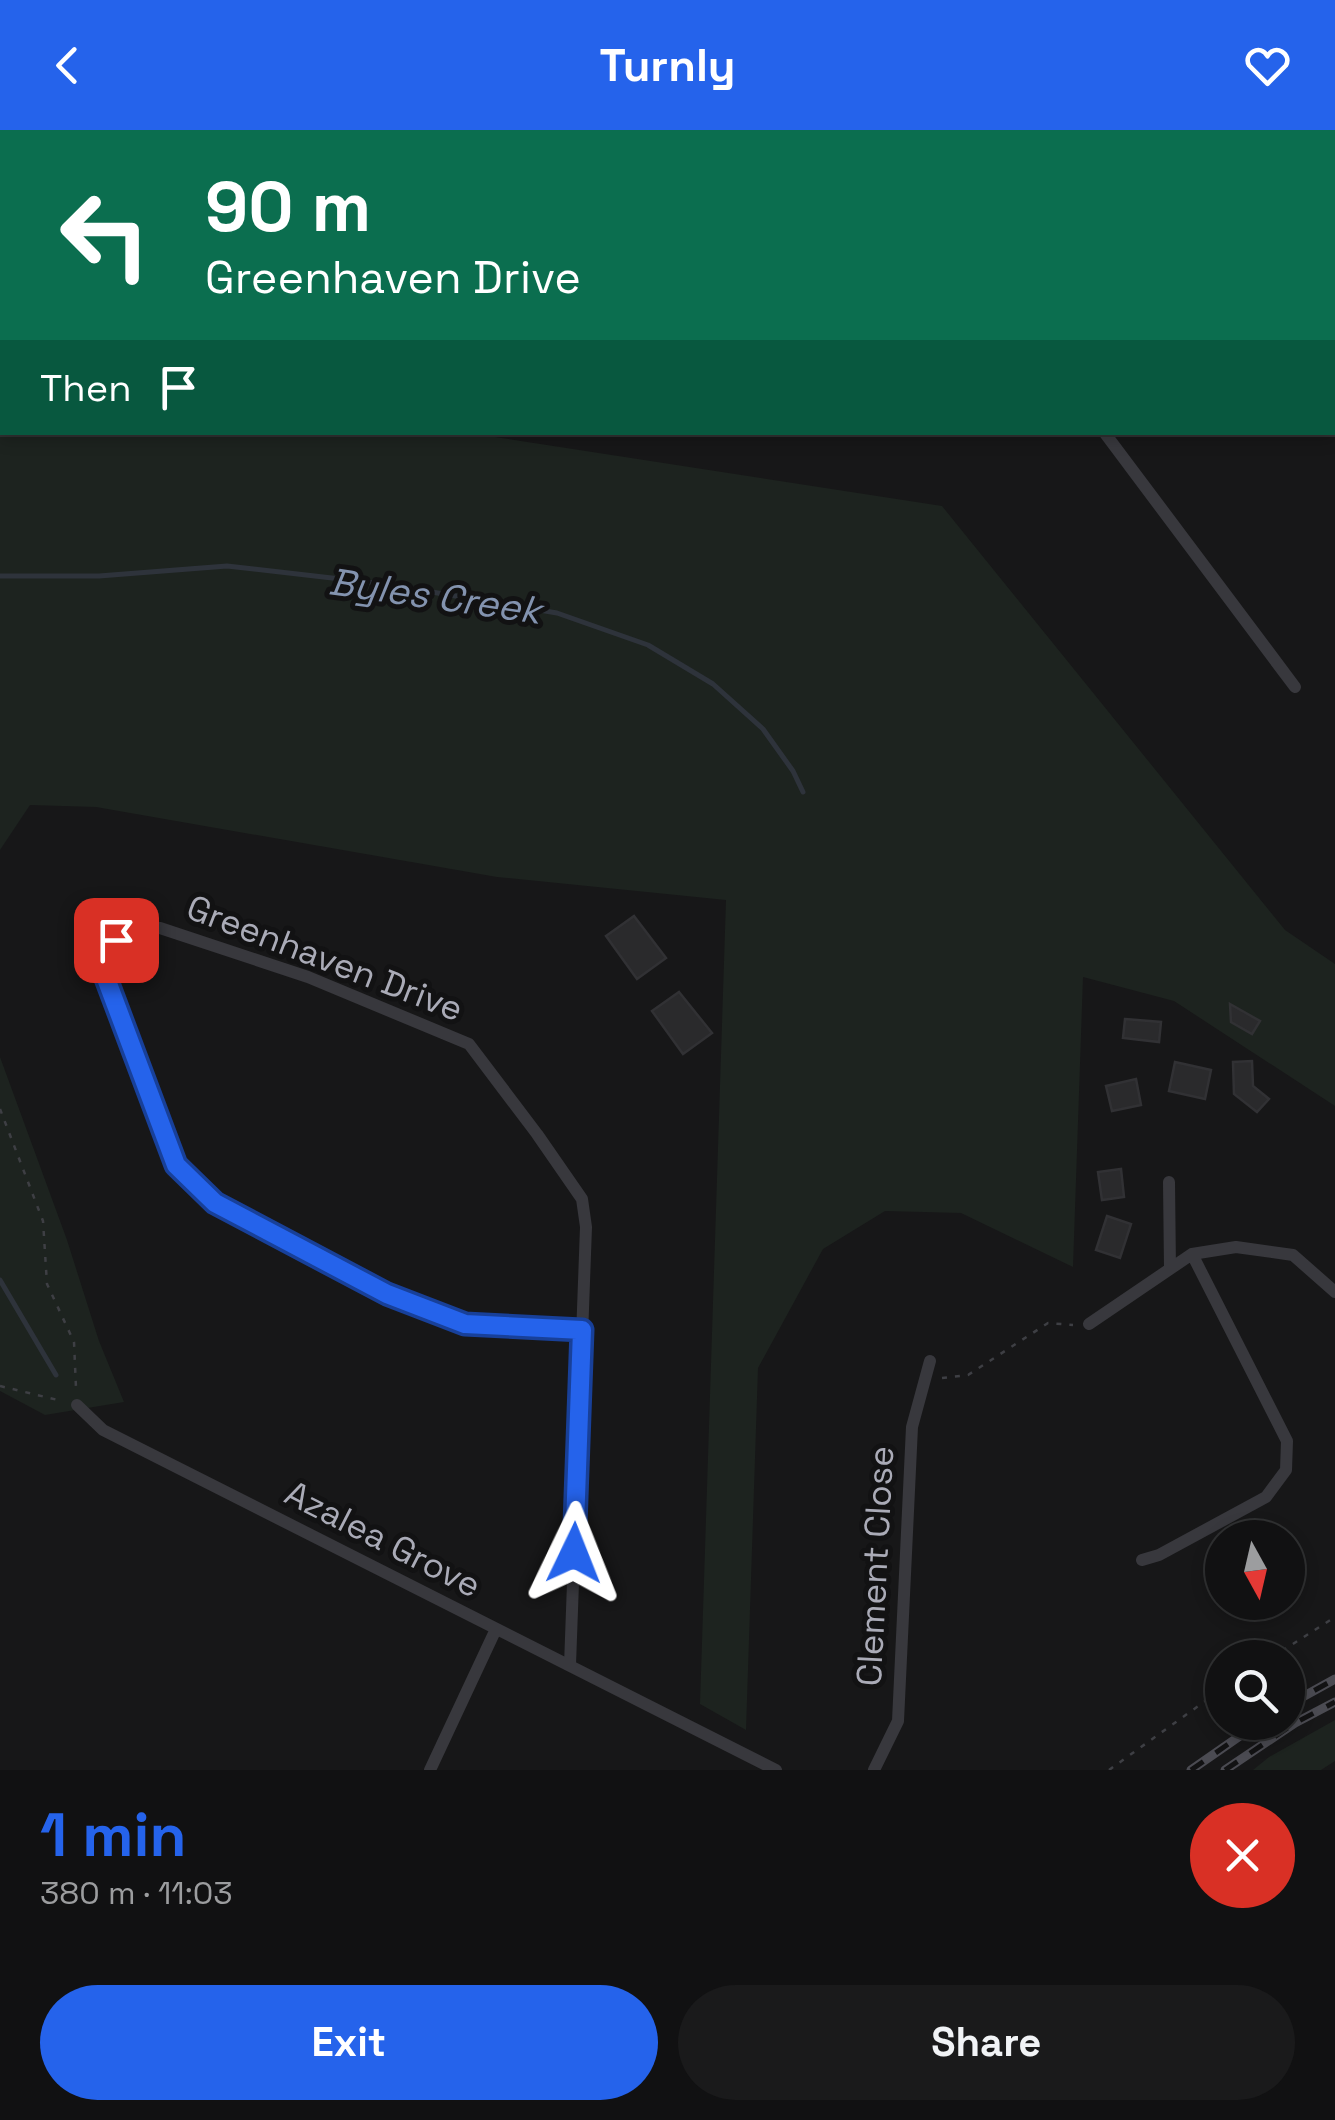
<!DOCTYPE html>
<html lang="en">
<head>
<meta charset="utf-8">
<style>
	:root { --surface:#111112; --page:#1a1a1b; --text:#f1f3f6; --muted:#9c9d9f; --line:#303132; --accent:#2563eb }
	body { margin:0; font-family:"Space Grotesk",sans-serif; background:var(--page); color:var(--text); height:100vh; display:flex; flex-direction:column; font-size:38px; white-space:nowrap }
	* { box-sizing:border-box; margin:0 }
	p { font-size:32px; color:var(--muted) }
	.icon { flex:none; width:55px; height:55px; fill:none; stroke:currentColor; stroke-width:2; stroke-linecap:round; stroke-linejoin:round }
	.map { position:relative; height:1640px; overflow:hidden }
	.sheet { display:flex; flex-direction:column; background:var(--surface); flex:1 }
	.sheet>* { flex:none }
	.hud { position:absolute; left:0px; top:0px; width:1335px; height:305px; box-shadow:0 5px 15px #0003,0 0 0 2px var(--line); background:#0b6e4f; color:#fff; overflow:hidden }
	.needle { width:65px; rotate:172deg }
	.buttons { position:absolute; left:1205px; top:1390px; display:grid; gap:20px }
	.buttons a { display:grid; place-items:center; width:100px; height:100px; border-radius:50%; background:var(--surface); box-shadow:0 5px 15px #0003,0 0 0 2px var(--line); font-size:50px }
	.pin { position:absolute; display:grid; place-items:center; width:85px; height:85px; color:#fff; margin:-42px; border-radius:20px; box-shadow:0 5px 15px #0006 }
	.me { position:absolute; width:110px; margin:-55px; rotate:2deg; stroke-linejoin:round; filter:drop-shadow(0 0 8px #0008) }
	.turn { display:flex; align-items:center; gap:35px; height:210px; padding:0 40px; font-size:45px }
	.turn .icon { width:130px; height:130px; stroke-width:2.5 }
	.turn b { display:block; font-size:70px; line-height:85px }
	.then { display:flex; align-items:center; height:95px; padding:0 40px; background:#0003; gap:20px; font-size:38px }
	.round { display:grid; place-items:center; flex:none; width:105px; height:105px; border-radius:52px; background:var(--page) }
	.head { display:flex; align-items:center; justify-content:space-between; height:170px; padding:0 40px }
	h1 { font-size:60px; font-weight:600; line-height:75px; color:var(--accent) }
	.action { display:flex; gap:20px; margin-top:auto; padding:20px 40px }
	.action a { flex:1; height:115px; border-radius:60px; background:var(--accent); color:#fff; font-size:40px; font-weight:600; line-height:115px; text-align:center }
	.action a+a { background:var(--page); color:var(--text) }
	header { display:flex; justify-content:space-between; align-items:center; height:130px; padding:0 40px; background:var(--accent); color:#fff; font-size:45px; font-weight:600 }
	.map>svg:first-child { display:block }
	.green { fill:#1d231f }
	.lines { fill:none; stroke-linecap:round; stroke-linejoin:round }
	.stream { stroke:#2e333b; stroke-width:5 }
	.building { fill:#2a2a2c; stroke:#313134; stroke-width:2.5 }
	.path { stroke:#3e3f44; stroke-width:2.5; stroke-dasharray:5 8; stroke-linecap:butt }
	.minor { stroke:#38383d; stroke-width:12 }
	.rail-casing { stroke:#4b4b52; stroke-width:9 }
	.rail { stroke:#121213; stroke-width:5; stroke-dasharray:15; stroke-linecap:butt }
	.route-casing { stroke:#184099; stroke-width:25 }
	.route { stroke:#2563eb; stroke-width:18 }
	.labels { text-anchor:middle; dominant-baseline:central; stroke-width:10; stroke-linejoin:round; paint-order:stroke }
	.street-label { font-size:35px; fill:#aaabb7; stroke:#121213 }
	.water-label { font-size:38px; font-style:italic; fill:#8393af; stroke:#121213 }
</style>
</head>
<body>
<header><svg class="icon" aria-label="back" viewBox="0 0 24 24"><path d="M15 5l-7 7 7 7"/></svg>Turnly<svg class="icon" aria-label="heart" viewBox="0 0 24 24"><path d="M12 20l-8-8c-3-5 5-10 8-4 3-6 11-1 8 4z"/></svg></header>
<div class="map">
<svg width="1335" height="1640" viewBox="0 0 1335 1640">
	<rect width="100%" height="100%" fill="#171718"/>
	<path class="green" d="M 0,229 L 2,302 L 469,303 L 942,376 L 1285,800 L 1335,834 L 1335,976 L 1174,871 L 1083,847 L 1073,1137 L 961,1083 L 885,1081 L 823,1119 L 758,1238 L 746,1600 L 700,1574 L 726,770 L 497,747 L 96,677 L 30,675 L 0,720 Z
		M 0,927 L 67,1110 L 99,1211 L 124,1272 L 45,1285 L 0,1261 Z
		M 1335,1590 L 1335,1631 L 1321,1640 L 1253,1640 L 1269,1627 Z"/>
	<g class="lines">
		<path class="stream" d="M 0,446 L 99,446 L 227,436 L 384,454 L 557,483 L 648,515 L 713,554 L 763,599 L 793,641 L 803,662
			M 0,1150 L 56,1245"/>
	</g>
	<path class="building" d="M 634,786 L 666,828 L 637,849 L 606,806 Z
		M 679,862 L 712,903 L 683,924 L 652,881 Z
		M 1230,874 L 1260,891 L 1252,904 L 1231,892 Z
		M 1125,889 L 1161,892 L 1159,912 L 1123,908 Z
		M 1252,931 L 1253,956 L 1269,969 L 1257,982 L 1234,964 L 1233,932 Z
		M 1175,932 L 1211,940 L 1205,969 L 1169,961 Z
		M 1136,949 L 1141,975 L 1112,981 L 1106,956 Z
		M 1121,1039 L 1124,1067 L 1102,1070 L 1098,1042 Z
		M 1107,1086 L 1131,1094 L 1120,1128 L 1096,1120 Z"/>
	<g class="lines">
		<path class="path" d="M 0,979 L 43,1091 L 47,1154 L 74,1212 L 76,1258
			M 942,1248 L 968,1245 L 1048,1193 L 1073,1195
			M 0,1256 L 62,1271
			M 1271,1528 L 1335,1487
			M 1109,1640 L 1222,1559"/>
		<path class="minor" d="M 368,0 L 428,2
			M 1290,0 L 1291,2
			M 640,2 L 640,0
			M 1332,92 L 1335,91
			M 1332,103 L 1335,109
			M 1104,302 L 1295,557
			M 1169,1052 L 1170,1139
			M 1089,1194 L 1192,1124 L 1236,1117 L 1293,1125 L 1335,1162
			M 77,1275 L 103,1300 L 776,1640
			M 1142,1430 L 1159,1425 L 1266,1367 L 1286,1340 L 1287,1311 L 1192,1124
			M 570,1535 L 586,1097 L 582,1069 L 537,1004 L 469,914 L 308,847 L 160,798 L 130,795 L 103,825 L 104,843 L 176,1035 L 215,1073 L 387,1163 L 465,1194 L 582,1200
			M 430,1640 L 496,1499
			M 874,1640 L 898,1591 L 912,1297 L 930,1231"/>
		<defs>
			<path id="rail" d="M 1288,1575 L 1335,1549
				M 1191,1640 L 1260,1592
				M 1225,1640 L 1295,1593 L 1335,1572"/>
		</defs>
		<use href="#rail" class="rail-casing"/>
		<use href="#rail" class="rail"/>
	</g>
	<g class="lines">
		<defs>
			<path id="route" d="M 116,810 L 103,825 L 104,843 L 176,1035 L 215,1073 L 387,1164 L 465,1194 L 582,1200 L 574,1423"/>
		</defs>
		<use href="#route" class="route-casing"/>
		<use href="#route" class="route"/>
	</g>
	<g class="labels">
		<g class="street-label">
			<text transform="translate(325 828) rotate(21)">Greenhaven Drive</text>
			<text transform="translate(383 1409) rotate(27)">Azalea Grove</text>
			<text transform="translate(875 1436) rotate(-87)">Clement Close</text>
		</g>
		<g class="water-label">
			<text transform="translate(435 466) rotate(8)">Byles Creek</text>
		</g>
	</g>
</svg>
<div class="buttons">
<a><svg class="needle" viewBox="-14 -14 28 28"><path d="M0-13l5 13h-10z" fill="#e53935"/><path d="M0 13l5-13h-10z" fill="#9c9d9f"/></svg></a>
<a><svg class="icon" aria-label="search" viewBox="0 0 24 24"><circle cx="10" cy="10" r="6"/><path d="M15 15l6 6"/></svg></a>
</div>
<div class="pin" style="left:116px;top:810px;background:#d93025"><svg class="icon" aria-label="arrive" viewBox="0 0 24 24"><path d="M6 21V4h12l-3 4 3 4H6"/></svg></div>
<svg class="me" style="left:574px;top:1423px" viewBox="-20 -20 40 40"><path d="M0-17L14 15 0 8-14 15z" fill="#2563eb" stroke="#fff" stroke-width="4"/></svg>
<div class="hud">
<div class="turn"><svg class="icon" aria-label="left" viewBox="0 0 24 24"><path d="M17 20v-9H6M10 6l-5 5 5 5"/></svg><div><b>90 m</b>Greenhaven Drive</div></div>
<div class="then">Then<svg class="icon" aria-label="arrive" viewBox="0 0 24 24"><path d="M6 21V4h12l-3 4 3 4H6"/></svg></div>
</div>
</div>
<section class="sheet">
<div class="head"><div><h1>1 min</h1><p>380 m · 11:03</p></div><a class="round" style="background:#d93025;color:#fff"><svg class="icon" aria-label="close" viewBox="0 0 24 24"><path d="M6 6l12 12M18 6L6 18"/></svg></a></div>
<div class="action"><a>Exit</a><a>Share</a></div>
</section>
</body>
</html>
